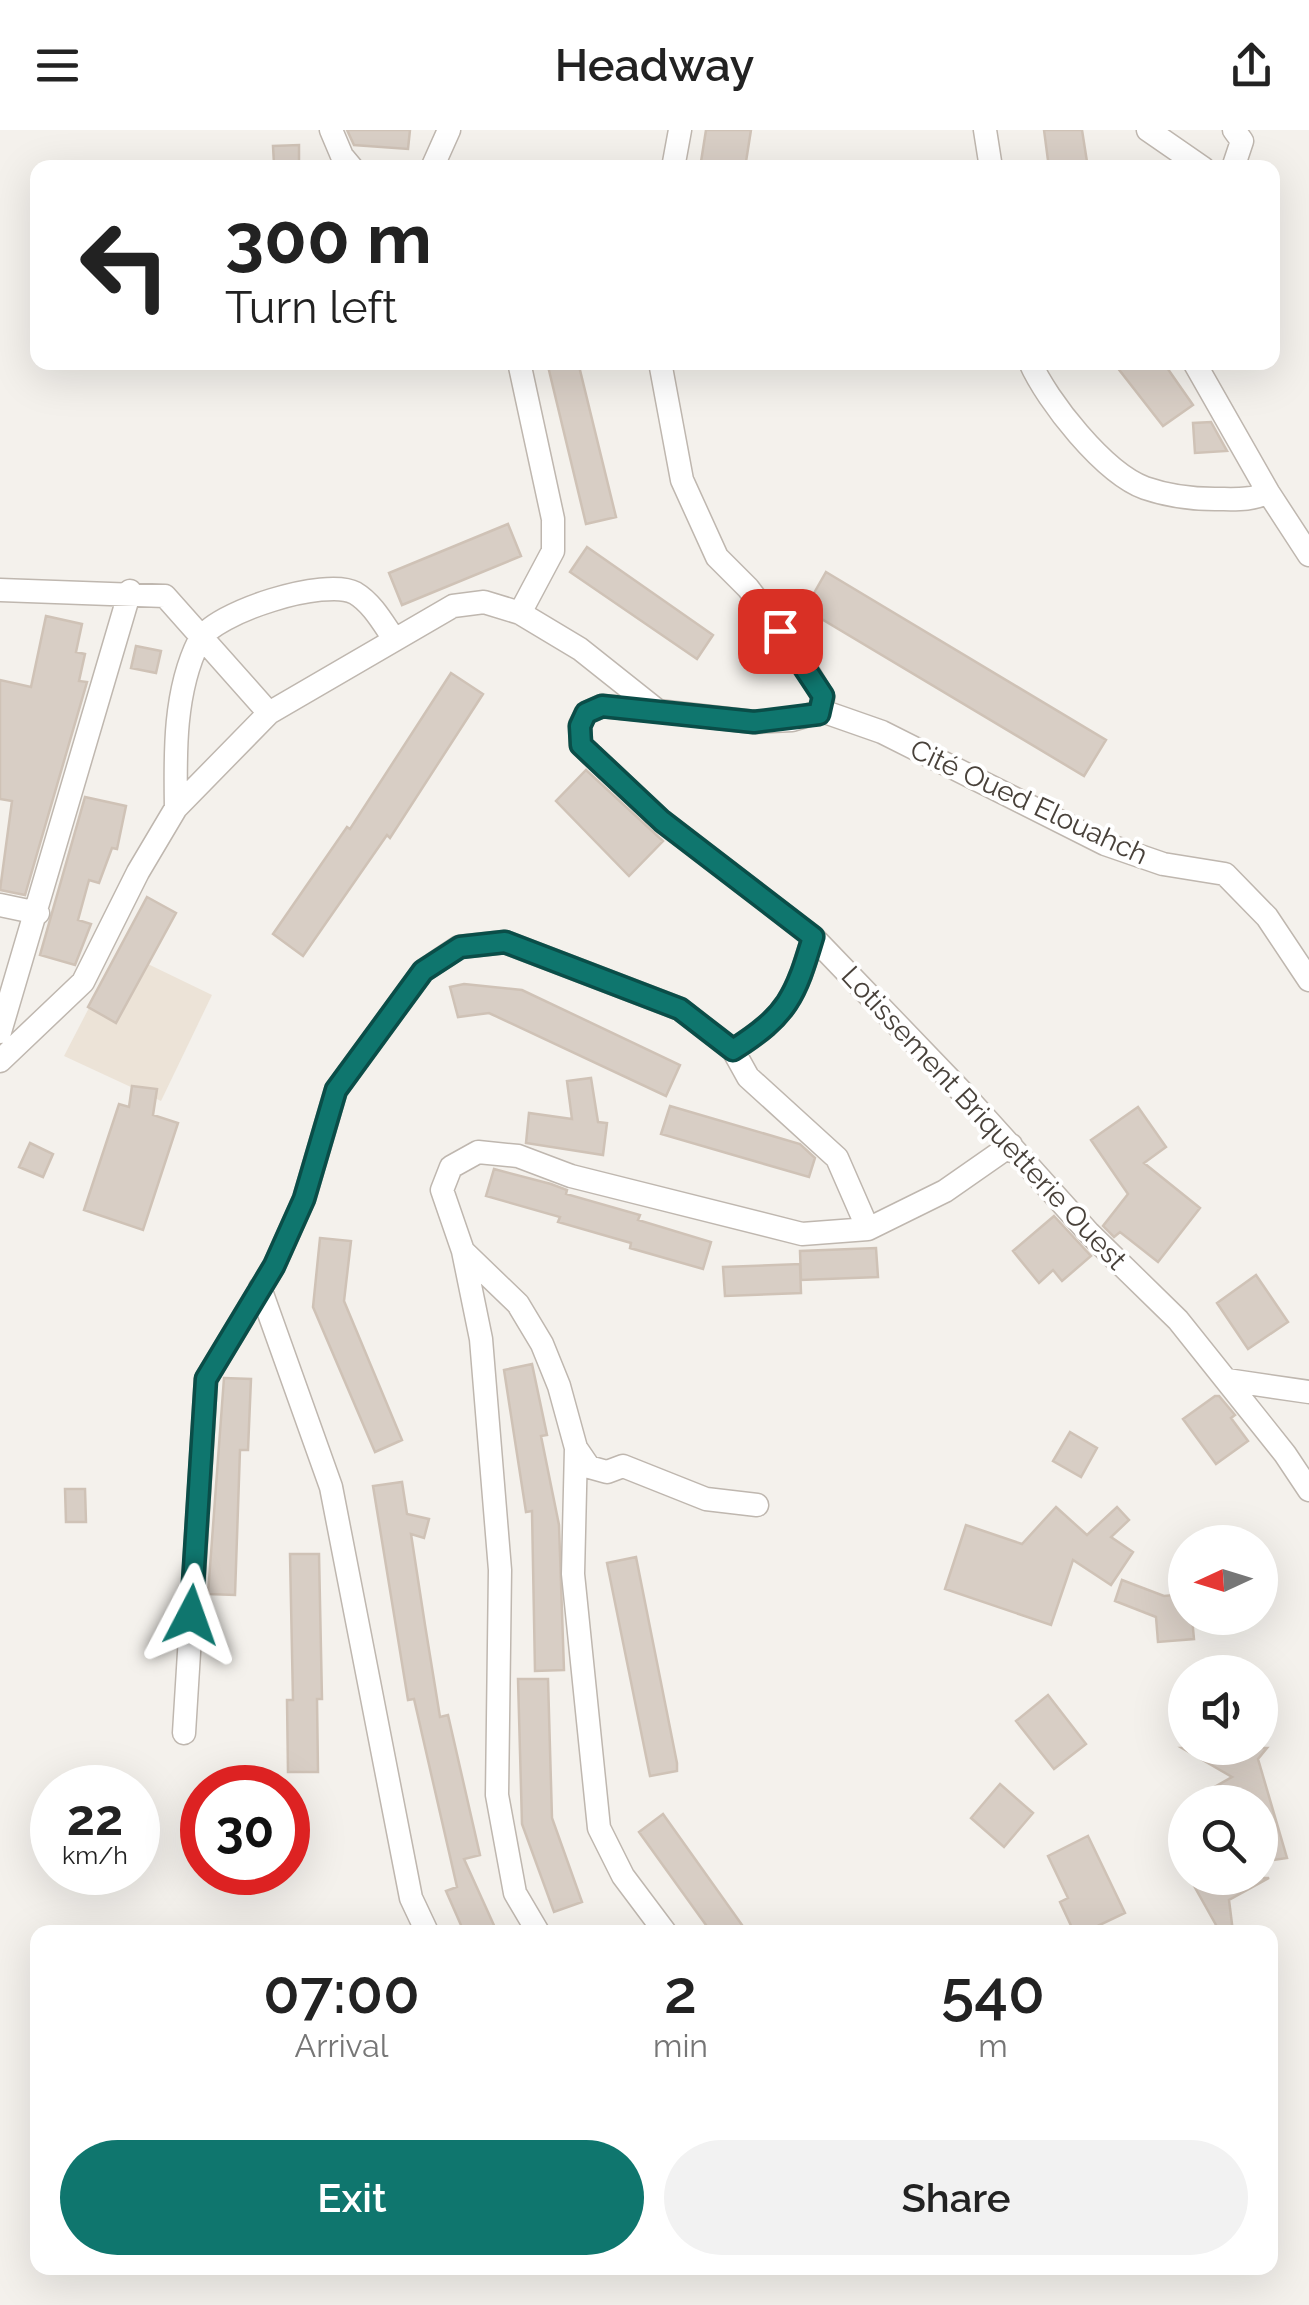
<!DOCTYPE html>
<html lang="en">
<head>
<meta charset="utf-8">
<style>
	:root { --surface:#fff; --page:#f2f2f2; --text:#222; --muted:#767676; --accent:#0f766e }
	body { margin:0; font-family:Raleway,sans-serif; background:var(--page); color:var(--text); height:100vh; display:flex; flex-direction:column; font-size:38px; white-space:nowrap }
	* { box-sizing:border-box; margin:0 }
	p { font-size:32px; color:var(--muted) }
	.icon { flex:none; width:55px; height:55px; fill:none; stroke:currentColor; stroke-width:2; stroke-linecap:round; stroke-linejoin:round }
	.map { position:relative; flex:1; overflow:hidden }
	.panel { position:absolute; left:30px; top:1795px; width:1248px; height:350px; display:flex; flex-direction:column; background:var(--surface); border-radius:20px; box-shadow:0 10px 40px #0002 }
	.panel>* { flex:none }
	.hud { position:absolute; left:30px; top:30px; width:1250px; height:210px; border-radius:20px; box-shadow:0 10px 40px #0002; background:#fff; color:var(--text); overflow:hidden }
	.needle { width:65px; rotate:266deg }
	.controls { position:absolute; left:1168px; top:1395px; display:grid; gap:20px }
	.controls a { display:grid; place-items:center; width:110px; height:110px; border-radius:50%; background:var(--surface); box-shadow:0 10px 40px #0002; font-size:50px }
	.speed { position:absolute; left:30px; top:1635px; display:flex; gap:20px; font-size:50px; font-weight:700; text-align:center }
	.speed>* { display:grid; place-content:center; width:130px; height:130px; border-radius:50%; background:var(--surface); box-shadow:0 10px 40px #0002; line-height:1 }
	.speed small { font-size:25px; font-weight:400 }
	.speed .limit { border:15px solid #d22; background:#fff; color:#111 }
	.pin { position:absolute; display:grid; place-items:center; width:85px; height:85px; color:#fff; margin:-42px; border-radius:20px; box-shadow:0 5px 15px #0006 }
	.me { position:absolute; width:110px; margin:-55px; rotate:4deg; stroke-linejoin:round; filter:drop-shadow(0 0 8px #0008) }
	.turn { display:flex; align-items:center; gap:35px; height:210px; padding:0 30px; font-size:45px }
	.turn .icon { width:130px; height:130px; stroke-width:2.5 }
	.turn b { display:block; font-size:70px; line-height:85px }
	.eta { display:flex; justify-content:space-evenly; align-items:center; height:170px; text-align:center }
	.eta b { font-size:60px; font-weight:600; line-height:70px }
	.action { display:flex; gap:20px; margin-top:auto; padding:20px 30px }
	.action a { flex:1; height:115px; border-radius:60px; background:var(--accent); color:#fff; font-size:40px; font-weight:600; line-height:115px; text-align:center }
	.action a+a { background:var(--page); color:var(--text) }
	header { display:flex; justify-content:space-between; align-items:center; height:130px; padding:0 30px; background:var(--surface); font-size:45px; font-weight:600 }
	.map>svg:first-child { display:block }
	.education { fill:#ece3d7 }
	.building { fill:#d8cec5; stroke:#cfc2b6; stroke-width:2.5 }
	.lines { fill:none; stroke-linecap:round; stroke-linejoin:round }
	.minor-casing { stroke:#bfb7af; stroke-width:25 }
	.minor { stroke:#fff; stroke-width:22 }
	.route-casing { stroke:#0a4d48; stroke-width:25 }
	.route { stroke:#0f766e; stroke-width:18 }
	.labels { text-anchor:middle; dominant-baseline:central; stroke-width:8; stroke-linejoin:round; paint-order:stroke }
	.street-label { font-size:28px; fill:#48413a; stroke:#fff }
</style>
</head>
<body>
<header><svg class="icon" aria-label="menu" viewBox="0 0 24 24"><path d="M4 6h16M4 12h16M4 18h16"/></svg>Headway<svg class="icon" aria-label="share" viewBox="0 0 24 24"><path d="M12 15V3M7 8l5-5 5 5M5 13v7h14v-7"/></svg></header>
<div class="map">
<svg width="1309" height="2175" viewBox="0 0 1309 2175">
	<rect width="100%" height="100%" fill="#f4f1ec"/>
	<path class="education" d="M 119,820 L 212,865 L 161,971 L 64,926 Z"/>
	<path class="building" d="M 347,0 L 410,0 L 408,19 L 354,15 Z
		M 706,0 L 751,0 L 745,38 L 700,38 Z
		M 1044,0 L 1082,0 L 1088,38 L 1049,38 Z
		M 299,15 L 299,34 L 274,34 L 273,16 Z
		M 547,232 L 578,232 L 616,387 L 586,394 Z
		M 1113,232 L 1163,232 L 1193,275 L 1163,296 Z
		M 1211,292 L 1227,321 L 1195,323 L 1193,293 Z
		M 508,394 L 521,426 L 402,475 L 389,443 Z
		M 587,417 L 713,505 L 697,529 L 570,442 Z
		M 826,442 L 1106,610 L 1084,646 L 805,479 Z
		M 46,486 L 82,494 L 76,522 L 85,524 L 79,551 L 87,552 L 25,765 L 0,760 L 12,671 L 0,669 L 0,550 L 31,557 Z
		M 136,516 L 161,521 L 156,543 L 131,538 Z
		M 451,543 L 483,564 L 390,708 L 387,705 L 303,826 L 273,804 L 347,697 L 350,699 Z
		M 586,640 L 663,711 L 629,746 L 556,671 Z
		M 85,667 L 126,676 L 117,719 L 112,718 L 99,753 L 89,750 L 78,790 L 91,794 L 75,835 L 40,825 Z
		M 147,767 L 176,783 L 116,893 L 88,877 Z
		M 464,854 L 522,860 L 680,935 L 666,966 L 489,883 L 458,887 L 450,857 Z
		M 591,948 L 598,992 L 607,993 L 603,1025 L 526,1013 L 529,983 L 572,989 L 567,951 Z
		M 132,956 L 157,959 L 153,985 L 178,993 L 143,1100 L 84,1080 L 119,974 L 129,977 Z
		M 670,976 L 800,1014 L 815,1028 L 809,1047 L 661,1004 Z
		M 1138,977 L 1166,1017 L 1144,1033 L 1200,1078 L 1158,1132 L 1120,1102 L 1114,1107 L 1103,1096 L 1128,1064 L 1091,1010 Z
		M 30,1013 L 53,1024 L 43,1047 L 19,1037 Z
		M 494,1039 L 551,1054 L 567,1060 L 566,1064 L 640,1085 L 638,1090 L 711,1112 L 703,1139 L 630,1118 L 631,1113 L 558,1092 L 560,1087 L 486,1066 Z
		M 1054,1086 L 1091,1126 L 1062,1151 L 1053,1140 L 1039,1153 L 1013,1121 Z
		M 320,1108 L 351,1111 L 344,1171 L 402,1310 L 375,1322 L 313,1177 Z
		M 876,1118 L 878,1147 L 801,1150 L 800,1121 Z
		M 800,1134 L 801,1163 L 725,1166 L 723,1137 Z
		M 1256,1145 L 1288,1192 L 1248,1219 L 1217,1173 Z
		M 532,1234 L 547,1305 L 541,1306 L 559,1395 L 564,1540 L 535,1541 L 532,1381 L 526,1382 L 504,1240 Z
		M 224,1248 L 251,1249 L 248,1320 L 240,1320 L 235,1465 L 208,1464 Z
		M 1215,1266 L 1219,1266 L 1235,1285 L 1231,1288 L 1248,1311 L 1216,1334 L 1183,1289 Z
		M 1070,1302 L 1097,1318 L 1081,1347 L 1053,1331 Z
		M 402,1352 L 407,1384 L 429,1389 L 424,1408 L 411,1404 L 425,1495 L 440,1587 L 448,1585 L 480,1725 L 464,1729 L 497,1802 L 464,1802 L 446,1761 L 457,1757 L 414,1569 L 408,1570 L 373,1356 Z
		M 65,1359 L 85,1359 L 86,1392 L 66,1392 Z
		M 1056,1377 L 1087,1405 L 1117,1377 L 1129,1390 L 1111,1407 L 1133,1422 L 1111,1455 L 1073,1430 L 1051,1495 L 945,1459 L 966,1395 L 1022,1414 Z
		M 290,1424 L 319,1424 L 322,1569 L 317,1569 L 318,1642 L 288,1642 L 287,1570 L 293,1570 Z
		M 636,1427 L 677,1633 L 677,1641 L 650,1646 L 607,1433 Z
		M 1122,1450 L 1164,1466 L 1185,1464 L 1185,1488 L 1192,1488 L 1194,1509 L 1158,1512 L 1156,1487 L 1115,1471 Z
		M 518,1549 L 548,1549 L 552,1688 L 582,1772 L 554,1782 L 522,1694 Z
		M 1048,1565 L 1086,1614 L 1054,1639 L 1016,1591 Z
		M 1182,1618 L 1267,1618 L 1258,1629 L 1287,1728 L 1260,1732 L 1260,1672 L 1188,1672 L 1232,1647 Z
		M 1000,1654 L 1033,1683 L 1004,1717 L 971,1688 Z
		M 663,1684 L 715,1757 L 747,1802 L 711,1802 L 639,1702 Z
		M 1088,1706 L 1125,1783 L 1085,1802 L 1074,1802 L 1060,1772 L 1068,1768 L 1048,1726 Z
		M 1204,1748 L 1269,1748 L 1229,1770 L 1233,1802 L 1220,1802 L 1193,1754 Z"/>
	<g class="lines">
		<defs>
			<path id="minor" d="M 331,0 L 342,26 L 352,38
				M 985,0 L 991,38
				M 1148,0 L 1203,38
				M 432,38 L 449,0
				M 673,38 L 680,0
				M 1233,38 L 1242,11 L 1234,0
				M 519,232 L 553,389 L 553,421 L 520,483
				M 1030,232 C 1047,271 1104,343 1145,358 C 1168,366 1191,369 1215,369 C 1234,369 1252,371 1268,362 L 1194,232
				M 1268,362 L 1309,425
				M 0,460 L 165,466 L 269,583
				M 656,581 L 602,576 L 586,583 L 580,595 L 581,615 L 662,691 L 813,807 L 962,962 L 1089,1103 L 1178,1190 L 1285,1324 L 1309,1360
				M 822,581 L 882,602 L 1105,714 L 1163,734 L 1225,744 L 1267,787 L 1309,850
				M 176,678 C 175,623 174,561 199,511 C 214,482 326,447 355,463 C 372,473 383,493 394,509
				M 0,775 L 38,783
				M 0,902 L 130,461
				M 733,920 L 748,947 L 837,1028 L 868,1099
				M 0,931 L 83,852 L 138,742 L 176,678 L 269,583 L 453,476 L 484,472 L 520,483 L 580,519 L 658,581 L 754,592 L 792,590 L 822,581 L 823,567 L 797,523 L 748,458 L 717,427 L 682,350 L 660,232
				M 463,1121 L 518,1174 L 542,1214 L 559,1256 L 576,1318 L 573,1444 L 599,1698 L 623,1746 L 665,1802
				M 260,1158 L 331,1357 L 411,1768 L 427,1802
				M 1227,1250 L 1309,1262
				M 576,1318 L 589,1337 L 607,1342 L 623,1336 L 706,1369 L 757,1375
				M 184,1603 L 206,1249 L 274,1136 L 304,1069 L 336,960 L 423,841 L 459,817 L 505,812 L 680,879 L 733,920 C 788,885 795,867 813,807
				M 538,1802 L 515,1763 L 497,1665 L 500,1440 L 481,1209 L 463,1121 L 442,1060 L 451,1037 L 478,1022 L 518,1026 L 571,1046 L 802,1104 L 868,1099 L 945,1061 L 1011,1015"/>
		</defs>
		<use href="#minor" class="minor-casing"/>
		<use href="#minor" class="minor"/>
	</g>
	<g class="lines">
		<defs>
			<path id="route" d="M 191,1485 L 206,1249 L 274,1136 L 304,1069 L 336,960 L 423,841 L 460,817 L 505,812 L 680,879 L 733,920 C 788,885 795,867 813,807 L 662,691 L 581,615 L 580,596 L 586,583 L 602,576 L 754,592 L 819,584 L 823,566 L 780,501"/>
		</defs>
		<use href="#route" class="route-casing"/>
		<use href="#route" class="route"/>
	</g>
	<g class="labels">
		<g class="street-label">
			<text transform="translate(1029 672) rotate(25)">Cité Oued Elouahch</text>
			<text transform="translate(984 988) rotate(47)">Lotissement Briquetterie Ouest</text>
		</g>
	</g>
</svg>
<div class="controls">
<a><svg class="needle" viewBox="-14 -14 28 28"><path d="M0-13l5 13h-10z" fill="#e53935"/><path d="M0 13l5-13h-10z" fill="#767676"/></svg></a>
<a><svg class="icon" aria-label="sound" viewBox="0 0 24 24"><path d="M4 9h4l5-4v14l-5-4H4zM17 9q2 3 0 6"/></svg></a>
<a><svg class="icon" aria-label="search" viewBox="0 0 24 24"><circle cx="10" cy="10" r="6"/><path d="M15 15l6 6"/></svg></a>
</div>
<div class="speed"><div>22<small>km/h</small></div><div class="limit">30</div></div>
<div class="pin" style="left:780px;top:501px;background:#d93025"><svg class="icon" aria-label="arrive" viewBox="0 0 24 24"><path d="M6 21V4h12l-3 4 3 4H6"/></svg></div>
<svg class="me" style="left:191px;top:1485px" viewBox="-20 -20 40 40"><path d="M0-17L14 15 0 8-14 15z" fill="#0f766e" stroke="#fff" stroke-width="4"/></svg>
<div class="hud">
<div class="turn"><svg class="icon" aria-label="left" viewBox="0 0 24 24"><path d="M17 20v-9H6M10 6l-5 5 5 5"/></svg><div><b>300 m</b>Turn left</div></div>
</div>
<section class="panel">
<div class="eta">
<div><b>07:00</b><p>Arrival</p></div>
<div><b>2</b><p>min</p></div>
<div><b>540</b><p>m</p></div>
</div>
<div class="action"><a>Exit</a><a>Share</a></div>
</section>
</div>
</body>
</html>
